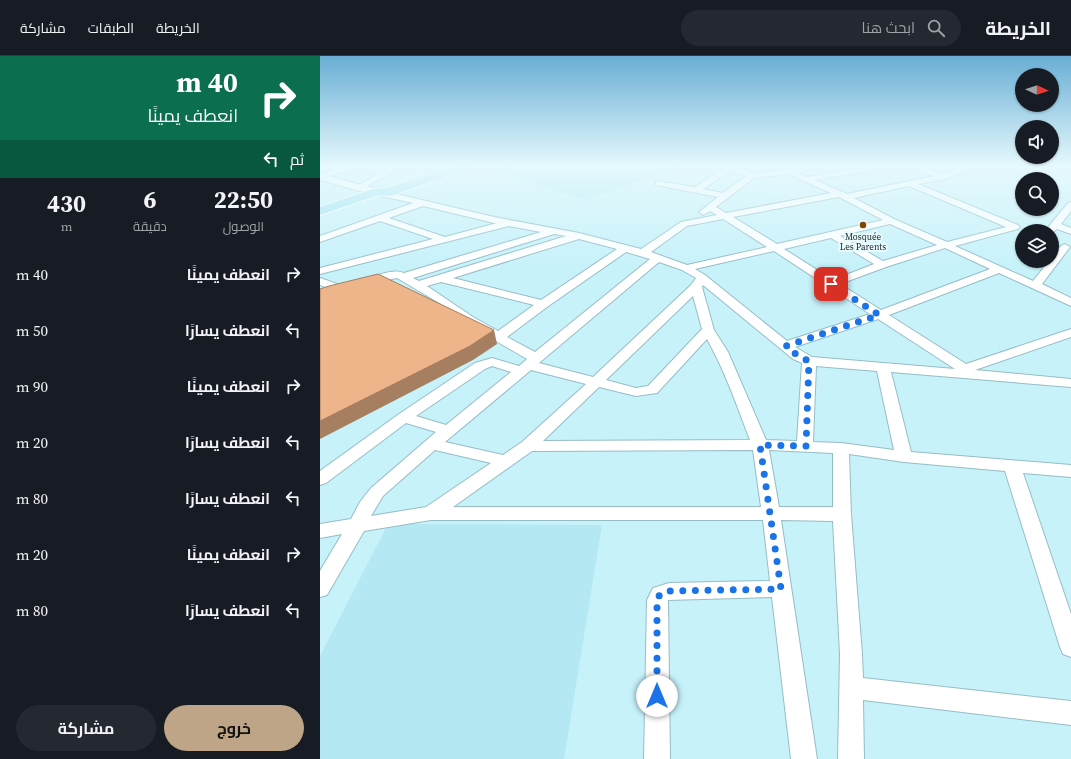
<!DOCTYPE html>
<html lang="ar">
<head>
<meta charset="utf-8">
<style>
	:root { --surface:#171b24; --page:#242831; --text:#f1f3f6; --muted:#9ea1a6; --line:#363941; --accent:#bfa587 }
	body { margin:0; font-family:"Source Serif 4",Cairo,serif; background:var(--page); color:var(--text); direction:rtl; height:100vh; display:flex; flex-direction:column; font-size:15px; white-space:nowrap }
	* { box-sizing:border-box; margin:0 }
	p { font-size:13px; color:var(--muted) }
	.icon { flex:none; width:22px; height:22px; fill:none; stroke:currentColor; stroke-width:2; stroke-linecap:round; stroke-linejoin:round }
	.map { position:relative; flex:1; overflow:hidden; direction:ltr }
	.panel { display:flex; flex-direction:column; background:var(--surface); width:320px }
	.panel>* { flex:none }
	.top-card { background:#0b6e4f; color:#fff; overflow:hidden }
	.needle { width:26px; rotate:93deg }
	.fabs { position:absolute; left:695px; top:12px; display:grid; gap:8px }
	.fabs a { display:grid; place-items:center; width:44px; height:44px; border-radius:50%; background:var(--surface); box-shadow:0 1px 3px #0004; font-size:20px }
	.pin { position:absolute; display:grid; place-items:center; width:34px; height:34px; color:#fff; margin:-17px; border-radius:8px; box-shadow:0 2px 6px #0006 }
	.me { position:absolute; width:44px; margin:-22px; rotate:0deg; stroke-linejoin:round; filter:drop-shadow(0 0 3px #0008) }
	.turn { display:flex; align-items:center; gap:14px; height:84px; padding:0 16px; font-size:18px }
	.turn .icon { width:52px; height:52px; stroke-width:2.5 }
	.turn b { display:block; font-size:28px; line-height:34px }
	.then { display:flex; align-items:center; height:38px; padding:0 16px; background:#0003; gap:8px; font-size:15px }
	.eta { display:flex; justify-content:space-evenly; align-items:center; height:68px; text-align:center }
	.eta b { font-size:24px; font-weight:700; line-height:28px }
	.cta { display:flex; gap:8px; margin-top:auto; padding:8px 16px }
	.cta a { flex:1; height:46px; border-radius:24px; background:var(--accent); color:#111; font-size:16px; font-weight:700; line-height:46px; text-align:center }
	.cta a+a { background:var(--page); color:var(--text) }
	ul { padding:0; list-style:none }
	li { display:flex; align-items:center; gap:12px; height:56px; padding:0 16px }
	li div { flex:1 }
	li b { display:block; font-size:15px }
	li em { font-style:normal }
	header { display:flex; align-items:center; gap:24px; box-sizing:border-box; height:56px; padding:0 20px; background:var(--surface); border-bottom:1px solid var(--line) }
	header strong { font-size:19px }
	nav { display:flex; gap:22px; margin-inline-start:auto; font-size:14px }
	.search { width:280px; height:36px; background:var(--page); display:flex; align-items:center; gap:10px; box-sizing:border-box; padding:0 14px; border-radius:22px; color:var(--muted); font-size:15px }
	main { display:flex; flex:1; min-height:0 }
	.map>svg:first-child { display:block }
	.built { fill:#b4e8f3 }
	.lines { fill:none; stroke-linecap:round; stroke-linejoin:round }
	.minor-casing { stroke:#95bdc6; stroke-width:2 }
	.secondary-casing { stroke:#95bdc6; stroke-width:2 }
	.primary-casing { stroke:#fff; stroke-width:2 }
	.minor { fill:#fff; fill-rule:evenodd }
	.secondary { fill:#fff; fill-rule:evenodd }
	.primary { fill:#9de2ef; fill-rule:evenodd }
	.wall { fill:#cc9c76 }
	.shaded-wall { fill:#a67f60 }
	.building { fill:#edb589; stroke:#a67f60 }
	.route { stroke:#1a73e8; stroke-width:7; stroke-dasharray:0 12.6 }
	.poi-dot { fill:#824500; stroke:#e9fafd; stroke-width:1.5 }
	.labels { text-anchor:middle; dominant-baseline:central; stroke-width:4; stroke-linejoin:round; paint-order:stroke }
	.far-poi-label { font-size:9px; fill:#162629; stroke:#e9fafd }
</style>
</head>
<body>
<header>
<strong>الخريطة</strong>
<div class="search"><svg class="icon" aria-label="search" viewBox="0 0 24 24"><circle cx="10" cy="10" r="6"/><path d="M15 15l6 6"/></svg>ابحث هنا</div>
<nav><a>الخريطة</a><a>الطبقات</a><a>مشاركة</a></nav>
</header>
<main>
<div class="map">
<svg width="751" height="703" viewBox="0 0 751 703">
	<rect width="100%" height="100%" fill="#c8f2fa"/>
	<path class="built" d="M 158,110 L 361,110 L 333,121 L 265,144 Z
		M 68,468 L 282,469 L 244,703 L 0,703 L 0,600 Z"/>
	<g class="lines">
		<defs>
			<path id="minor" d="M 29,110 L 40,110 L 39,112 L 0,122 L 0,118 Z
				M 72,110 L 81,110 L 43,133 L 37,133 L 36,131 Z
				M 407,110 L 417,110 L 433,118 L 480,112 L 484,114 L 478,117 L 487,121 L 553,110 L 568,110 L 564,112 L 495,124 L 527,138 L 614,120 L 590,112 L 589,110 L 599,110 L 623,118 L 636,114 L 628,112 L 627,110 L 638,110 L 648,114 L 626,123 L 598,128 L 698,169 L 700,171 L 698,173 L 635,190 L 713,225 L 729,205 L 732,205 C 732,199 739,190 745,188 L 750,191 L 722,228 L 751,242 L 751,250 L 679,217 L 569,259 L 646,308 L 751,273 L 751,281 L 655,314 L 751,323 L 751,331 L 571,316 L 591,396 L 751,409 L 751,421 L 703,417 L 751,558 L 751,601 L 743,598 L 740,591 L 685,415 L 584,406 L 529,398 L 531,458 L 542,598 L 543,622 L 751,645 L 751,669 L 543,644 L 544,703 L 518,703 L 520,598 L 513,465 L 461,464 L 497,703 L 471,703 L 452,541 L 348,544 L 350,703 L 324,703 L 327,544 L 333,532 L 349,527 L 450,525 L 443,464 L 111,464 L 44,475 L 7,539 L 0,541 L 0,515 L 22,478 L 0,482 L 0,468 L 31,463 L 40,446 L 51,432 L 116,376 L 86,367 L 6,427 L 0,429 L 0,415 L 79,358 L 155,307 L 172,302 L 199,310 L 207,303 L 145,267 L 121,248 L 77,222 C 58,224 41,238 21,236 C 14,236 6,231 0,229 L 0,222 C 8,224 16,229 24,229 C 44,230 65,210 84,217 L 221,176 L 189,170 L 0,218 L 0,212 L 113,183 L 60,165 L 0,186 L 0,180 L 93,147 L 61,140 L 60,138 L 61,136 L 64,135 L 174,161 L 259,177 L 321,193 L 361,166 L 397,159 L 390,155 L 383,159 L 379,156 L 398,141 L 336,129 L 336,125 L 375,131 ZM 411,114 L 426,120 L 403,137 L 383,133 ZM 468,118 L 511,137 L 406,157 L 396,151 L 434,122 ZM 589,130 L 686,171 L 627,186 L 574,163 L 534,142 ZM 519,141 L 563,164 L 457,188 L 413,161 ZM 103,150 L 174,167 L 177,167 L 125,181 L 69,162 ZM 403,163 L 447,191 L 367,209 L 331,196 L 367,170 ZM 570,168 L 617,189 L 563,205 L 520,180 ZM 234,178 L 246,180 L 99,225 L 93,222 ZM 511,182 L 554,208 L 513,224 L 464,193 ZM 259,183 L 297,193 L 221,244 L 133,222 ZM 625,192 L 670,213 L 561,254 L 520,228 L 566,211 ZM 454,195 L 550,258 L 467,285 L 385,219 L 375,213 ZM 306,196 L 330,203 L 215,296 L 187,281 L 227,251 ZM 339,206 L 362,214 L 376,222 L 371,229 L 273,321 L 219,307 ZM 121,226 L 214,249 L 178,275 L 153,261 L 107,230 ZM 383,229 L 473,303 L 482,307 L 477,385 L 446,384 L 408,296 L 394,274 L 382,231 ZM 373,240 L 382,273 L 328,330 L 316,332 L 286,324 ZM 558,263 L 635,313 L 492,301 L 475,291 ZM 387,283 C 405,315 417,350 430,384 L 223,385 L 279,331 L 316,340 L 337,337 ZM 172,310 L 191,316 L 126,369 L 96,360 L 165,313 ZM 496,310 L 557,315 L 574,394 L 521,387 L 493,386 ZM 211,314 L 266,328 L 202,386 L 183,399 L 125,386 ZM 115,394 L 171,407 L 106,451 L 51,460 L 63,440 ZM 433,394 L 441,451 L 133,451 L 212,395 ZM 449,394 L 513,397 L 513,451 L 459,451 Z
				M 751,146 L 751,155 L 741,168 L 751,172 L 751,178 L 737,173 L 732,177 L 732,175 L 725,175 L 748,147 Z"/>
			<path id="secondary" d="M 0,118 L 61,134 L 63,136 L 61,138 L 57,140 L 0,124 Z"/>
			<path id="primary" d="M 137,110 L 153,110 L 151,112 L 70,140 L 59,139 L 0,159 L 0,151 L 53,133 L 66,132 Z"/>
		</defs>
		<use href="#minor" class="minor-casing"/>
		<use href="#secondary" class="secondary-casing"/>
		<use href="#primary" class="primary-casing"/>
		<use href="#minor" class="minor"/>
		<use href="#secondary" class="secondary"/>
		<use href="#primary" class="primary"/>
	</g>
	<path class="wall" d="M 241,110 L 253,110 L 248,111 Z"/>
	<path class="shaded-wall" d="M 174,274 L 177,288 L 153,304 L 0,383 L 0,365 Z"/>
	<path class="building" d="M 58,218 L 174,274 L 150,290 L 0,365 L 0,233 L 9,230 Z"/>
	<linearGradient id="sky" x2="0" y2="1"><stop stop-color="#69aed4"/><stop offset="0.53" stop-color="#e6f9fd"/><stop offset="1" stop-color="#e6f9fd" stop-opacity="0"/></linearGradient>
	<rect width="751" height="208" fill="url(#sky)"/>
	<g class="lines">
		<path class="route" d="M 337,640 L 337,544 L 340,538 L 349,535 L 461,533 L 440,389 L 486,390 L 489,305 L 478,300 L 466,290 L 559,259 L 511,228"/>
	</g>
	<circle class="poi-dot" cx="543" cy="169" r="4"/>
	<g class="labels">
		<g class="far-poi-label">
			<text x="543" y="181">Mosquée<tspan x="543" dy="10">Les Parents</tspan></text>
		</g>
	</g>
</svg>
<div class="fabs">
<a><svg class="needle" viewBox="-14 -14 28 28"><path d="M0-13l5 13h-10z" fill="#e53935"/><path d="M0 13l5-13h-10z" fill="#9ea1a6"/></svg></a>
<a><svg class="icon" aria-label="sound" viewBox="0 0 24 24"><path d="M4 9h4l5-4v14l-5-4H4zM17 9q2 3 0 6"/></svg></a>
<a><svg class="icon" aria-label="search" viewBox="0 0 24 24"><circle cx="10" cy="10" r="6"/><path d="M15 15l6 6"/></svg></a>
<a><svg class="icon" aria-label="layers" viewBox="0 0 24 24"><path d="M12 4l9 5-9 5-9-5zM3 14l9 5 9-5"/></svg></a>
</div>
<div class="pin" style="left:511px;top:228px;background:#d93025"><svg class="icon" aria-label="arrive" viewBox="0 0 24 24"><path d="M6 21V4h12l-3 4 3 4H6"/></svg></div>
<svg class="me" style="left:337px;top:640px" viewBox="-20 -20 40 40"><circle r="19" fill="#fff"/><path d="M0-13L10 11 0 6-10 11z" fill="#1a73e8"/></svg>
</div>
<section class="panel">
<div class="top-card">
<div class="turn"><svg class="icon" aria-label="right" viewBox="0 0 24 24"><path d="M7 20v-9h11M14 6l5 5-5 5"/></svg><div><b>40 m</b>انعطف يمينًا</div></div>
<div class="then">ثم<svg class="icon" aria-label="left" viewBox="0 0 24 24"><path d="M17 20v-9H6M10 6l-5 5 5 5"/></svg></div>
</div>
<div class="eta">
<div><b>22:50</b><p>الوصول</p></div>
<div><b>6</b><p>دقيقة</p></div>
<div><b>430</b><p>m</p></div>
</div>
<ul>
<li><svg class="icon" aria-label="right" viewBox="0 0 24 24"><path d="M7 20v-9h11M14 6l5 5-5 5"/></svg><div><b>انعطف يمينًا</b></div><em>40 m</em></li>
<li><svg class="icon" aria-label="left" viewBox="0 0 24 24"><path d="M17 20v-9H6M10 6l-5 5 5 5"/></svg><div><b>انعطف يسارًا</b></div><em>50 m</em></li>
<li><svg class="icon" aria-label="right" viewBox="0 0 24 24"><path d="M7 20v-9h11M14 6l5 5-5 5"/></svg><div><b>انعطف يمينًا</b></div><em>90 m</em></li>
<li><svg class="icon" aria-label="left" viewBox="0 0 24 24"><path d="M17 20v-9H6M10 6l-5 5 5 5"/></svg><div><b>انعطف يسارًا</b></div><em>20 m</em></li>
<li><svg class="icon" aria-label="left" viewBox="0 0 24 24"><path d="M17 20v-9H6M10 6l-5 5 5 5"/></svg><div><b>انعطف يسارًا</b></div><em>80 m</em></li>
<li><svg class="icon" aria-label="right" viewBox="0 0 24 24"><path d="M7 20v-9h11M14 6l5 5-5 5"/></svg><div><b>انعطف يمينًا</b></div><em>20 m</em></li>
<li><svg class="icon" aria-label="left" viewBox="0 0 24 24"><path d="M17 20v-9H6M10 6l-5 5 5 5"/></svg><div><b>انعطف يسارًا</b></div><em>80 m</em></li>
</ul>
<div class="cta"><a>خروج</a><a>مشاركة</a></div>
</section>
</main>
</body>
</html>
